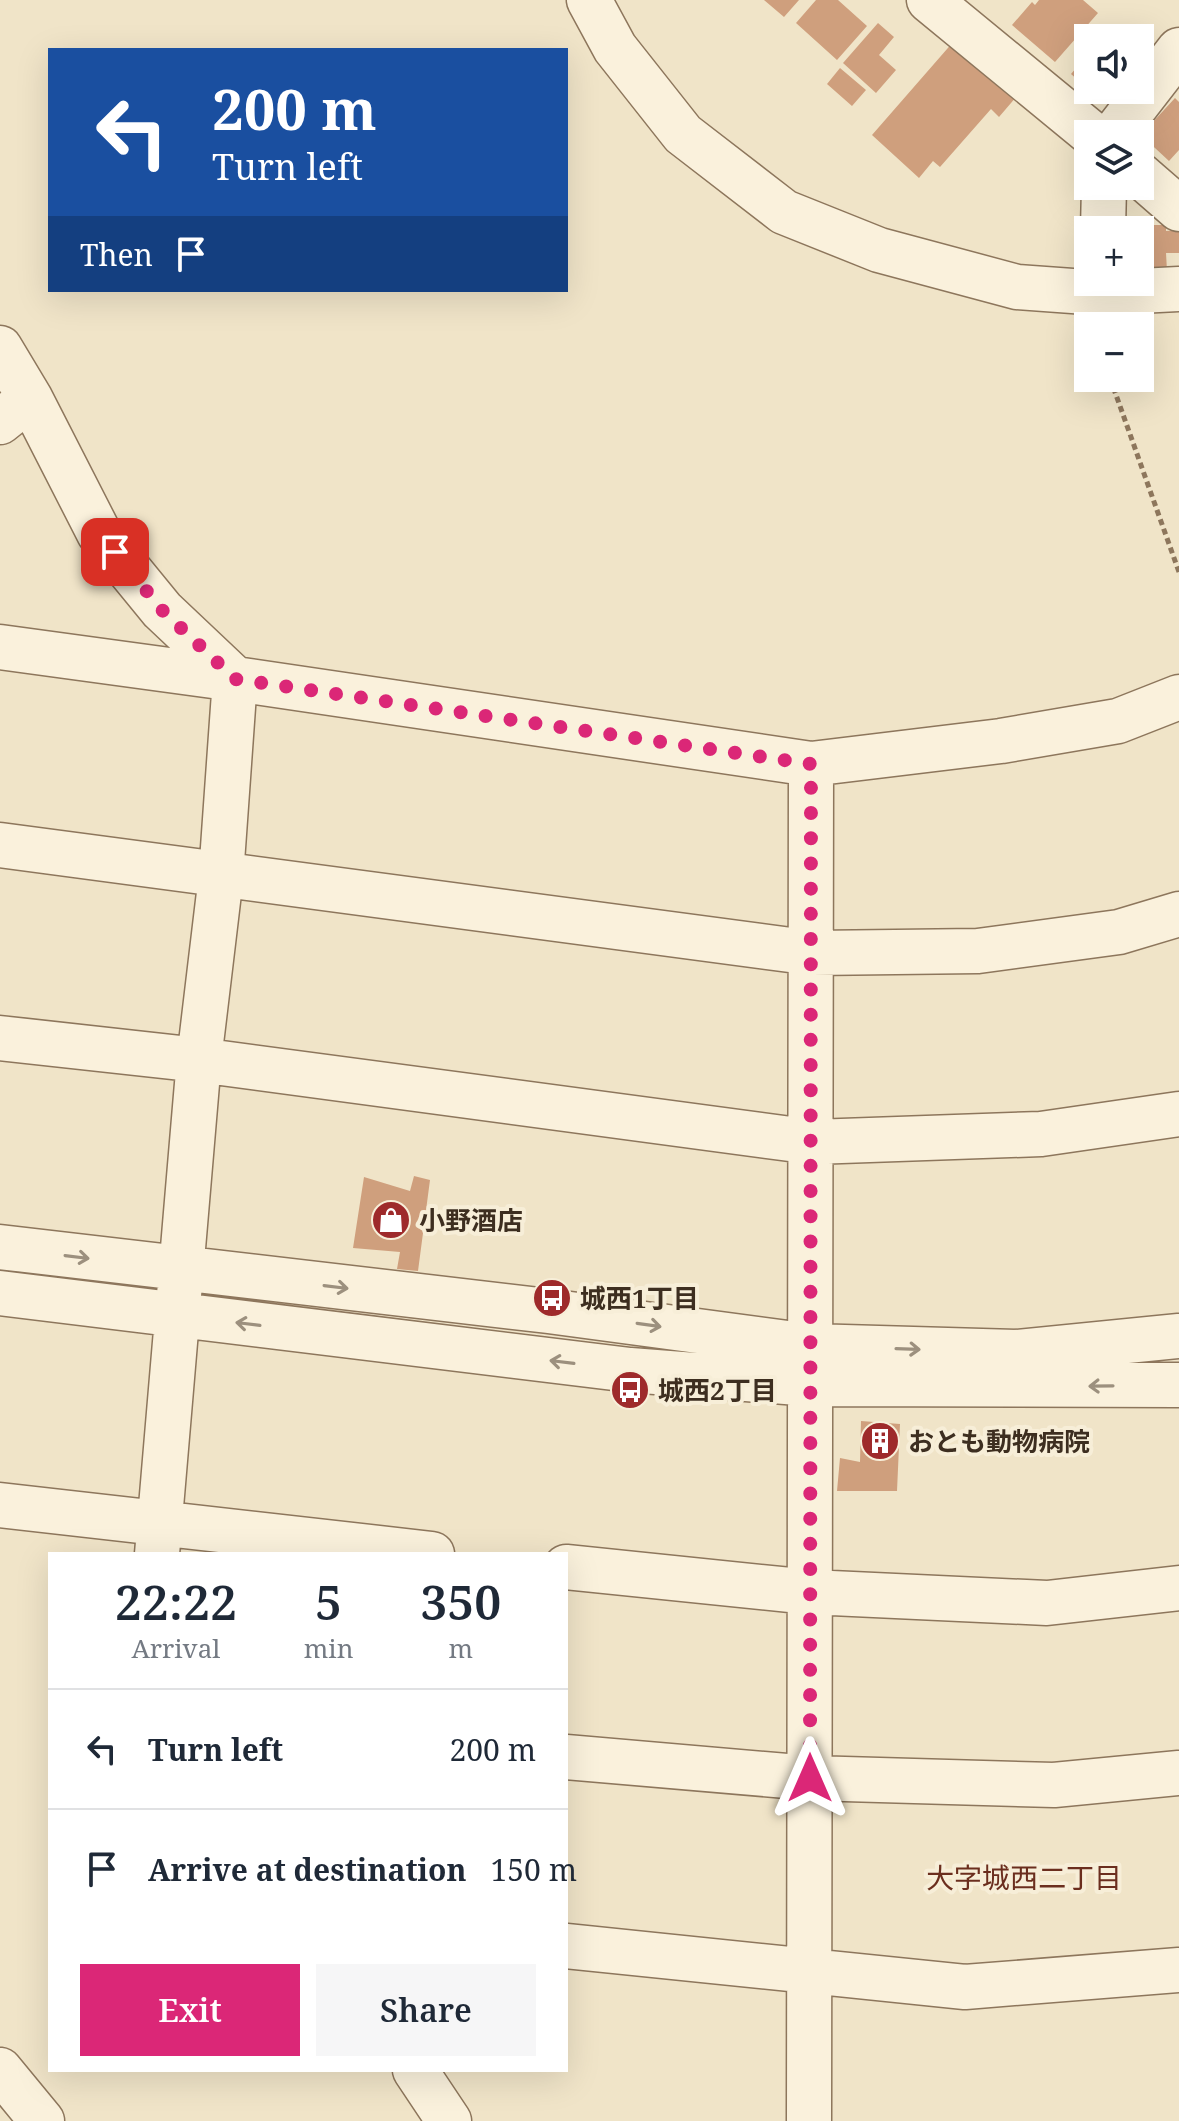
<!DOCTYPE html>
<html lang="en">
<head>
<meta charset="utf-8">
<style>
	:root { --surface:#fff; --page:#f6f6f7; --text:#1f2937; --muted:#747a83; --line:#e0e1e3; --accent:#db2777 }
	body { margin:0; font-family:"Noto Serif","Noto Sans JP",serif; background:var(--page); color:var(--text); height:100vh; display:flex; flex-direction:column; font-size:30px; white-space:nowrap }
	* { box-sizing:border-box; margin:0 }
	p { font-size:26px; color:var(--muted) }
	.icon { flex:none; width:44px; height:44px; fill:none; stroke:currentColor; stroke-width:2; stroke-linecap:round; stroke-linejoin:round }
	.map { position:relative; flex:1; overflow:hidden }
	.side { position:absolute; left:48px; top:1552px; width:520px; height:520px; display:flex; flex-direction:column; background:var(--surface); border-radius:0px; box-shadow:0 8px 32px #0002 }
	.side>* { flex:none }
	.top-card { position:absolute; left:48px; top:48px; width:520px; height:244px; border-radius:0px; box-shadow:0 8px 32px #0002; background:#1a4fa0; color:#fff; overflow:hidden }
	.tools { position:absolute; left:1074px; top:24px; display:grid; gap:16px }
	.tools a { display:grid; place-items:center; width:80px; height:80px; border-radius:0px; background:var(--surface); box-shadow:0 8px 32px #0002; font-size:40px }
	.pin { position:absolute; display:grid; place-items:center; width:68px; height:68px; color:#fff; margin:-34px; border-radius:16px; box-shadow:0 4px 12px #0006 }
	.me { position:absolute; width:88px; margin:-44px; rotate:0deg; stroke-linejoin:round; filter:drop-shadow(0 0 6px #0008) }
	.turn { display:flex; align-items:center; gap:28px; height:168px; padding:0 32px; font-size:36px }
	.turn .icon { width:104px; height:104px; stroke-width:2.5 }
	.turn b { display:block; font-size:56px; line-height:68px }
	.then { display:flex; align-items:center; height:76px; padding:0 32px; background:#0003; gap:16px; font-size:30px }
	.eta { display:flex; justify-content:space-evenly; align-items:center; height:136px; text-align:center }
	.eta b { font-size:48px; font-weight:600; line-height:56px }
	.button { display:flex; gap:16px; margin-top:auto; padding:16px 32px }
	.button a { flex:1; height:92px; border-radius:0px; background:var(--accent); color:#fff; font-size:32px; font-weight:600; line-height:92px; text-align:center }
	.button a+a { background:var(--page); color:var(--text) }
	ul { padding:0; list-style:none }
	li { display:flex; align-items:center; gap:24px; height:120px; padding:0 32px; border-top:2px solid var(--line) }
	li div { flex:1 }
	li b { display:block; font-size:30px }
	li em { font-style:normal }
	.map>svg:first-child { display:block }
	.building { fill:#cf9f7d }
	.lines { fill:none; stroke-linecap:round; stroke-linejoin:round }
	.minor-casing { stroke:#8d765c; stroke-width:47 }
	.path { stroke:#8d765c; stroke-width:5; stroke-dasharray:6 4; stroke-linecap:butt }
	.minor { stroke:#faf1dc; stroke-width:44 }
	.oneway { stroke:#9c907e }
	.route { stroke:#db2777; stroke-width:14; stroke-dasharray:0 25.2 }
	.labels { text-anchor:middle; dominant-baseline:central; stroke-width:8; stroke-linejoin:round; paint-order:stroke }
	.poi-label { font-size:26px; font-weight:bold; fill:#3d2e20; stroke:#f7eed8; text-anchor:start }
	.neighbourhood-label { font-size:28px; fill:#6b2e1e; stroke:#f7eed8 }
</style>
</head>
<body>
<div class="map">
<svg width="1179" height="2121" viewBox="0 0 1179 2121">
	<rect width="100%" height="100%" fill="#f0e4c8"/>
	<path class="building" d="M 764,0 L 799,0 L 784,17 Z
		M 816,0 L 838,0 L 867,26 L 837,60 L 796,23 Z
		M 1039,0 L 1083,0 L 1098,13 L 1055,62 L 1012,25 L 1032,2 L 1035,5 Z
		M 878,23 L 894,37 L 879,55 L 896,70 L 876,93 L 843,63 Z
		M 1095,27 L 1108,38 L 1088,38 L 1088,50 L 1081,44 Z
		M 954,41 L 1017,96 L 999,117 L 991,109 L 940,167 L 933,161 L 919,178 L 872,135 Z
		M 1088,54 L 1088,89 L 1071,74 Z
		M 840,68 L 866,90 L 852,106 L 827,84 Z
		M 1089,90 L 1111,90 L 1101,101 Z
		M 1175,98 L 1179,102 L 1179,150 L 1169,161 L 1141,135 Z
		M 1136,225 L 1166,225 L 1166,231 L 1179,230 L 1179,253 L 1166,253 L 1167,271 L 1140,272 L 1140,230 L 1136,230 Z
		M 414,1176 L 430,1180 L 418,1271 L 397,1269 L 400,1252 L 353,1248 L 364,1177 L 410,1191 Z
		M 861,1421 L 900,1424 L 897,1491 L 837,1491 L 840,1458 L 860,1462 Z"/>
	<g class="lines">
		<defs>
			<path id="minor" d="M 589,0 L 615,48 L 683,134 L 784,212 L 879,250 L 1017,287 L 1100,293 L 1179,289
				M 929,0 L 1092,134
				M 1114,134 L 1179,50
				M 1140,175 L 1179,209
				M 1103,230 L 1104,186
				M 0,348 L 30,398 L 99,533 L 162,610 L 235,679 L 811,764 L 1001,741 L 1118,721 L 1179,697
				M 0,422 L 30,398
				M 0,647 L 235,679 L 221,876 L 199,1060 L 157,1554
				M 0,845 L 813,953 L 978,951 L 1119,932 L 1179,914
				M 0,1038 L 199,1060 L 813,1142 L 1041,1134 L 1179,1114
				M 0,1247 L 548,1311 L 810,1346 L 1016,1352 L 1179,1336
				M 0,1293 L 630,1370 L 811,1384 L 1179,1385
				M 0,1505 L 432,1554
				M 566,1567 L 810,1592 L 1047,1603 L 1179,1588
				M 566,1757 L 810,1778 L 1054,1785 L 1179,1773
				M 566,1946 L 965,1987 L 1179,1970
				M 0,2070 L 42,2121
				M 415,2070 L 449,2121
				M 809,2121 L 811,764"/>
		</defs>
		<use href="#minor" class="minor-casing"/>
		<path class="path" d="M 1110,378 L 1179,572"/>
		<use href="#minor" class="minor"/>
	</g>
	<defs><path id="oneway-shaft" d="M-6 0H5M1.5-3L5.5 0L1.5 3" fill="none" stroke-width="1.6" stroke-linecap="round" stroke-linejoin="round" transform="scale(2)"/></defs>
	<g class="oneway">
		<use href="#oneway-shaft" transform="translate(77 1257) rotate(7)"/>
		<use href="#oneway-shaft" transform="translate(336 1287) rotate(7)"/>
		<use href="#oneway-shaft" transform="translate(248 1324) rotate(-173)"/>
		<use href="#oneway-shaft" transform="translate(649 1325) rotate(8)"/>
		<use href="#oneway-shaft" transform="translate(908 1349) rotate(2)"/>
		<use href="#oneway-shaft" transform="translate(562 1362) rotate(-173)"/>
		<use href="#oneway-shaft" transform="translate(1101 1386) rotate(179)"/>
	</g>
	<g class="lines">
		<path class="route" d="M 115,552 L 162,610 L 235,679 L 811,764 L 810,1778"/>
	</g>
	<defs>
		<symbol id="shop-disc" viewBox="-11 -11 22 22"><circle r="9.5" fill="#9e2a2b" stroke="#f7eed8"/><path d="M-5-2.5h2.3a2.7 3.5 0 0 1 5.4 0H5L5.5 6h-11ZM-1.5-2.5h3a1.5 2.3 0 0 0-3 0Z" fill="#fff"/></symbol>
		<symbol id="bus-disc" viewBox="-11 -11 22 22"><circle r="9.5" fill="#9e2a2b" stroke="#f7eed8"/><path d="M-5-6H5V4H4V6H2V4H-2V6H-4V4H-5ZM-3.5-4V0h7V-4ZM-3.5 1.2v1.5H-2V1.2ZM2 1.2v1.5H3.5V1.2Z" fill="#fff"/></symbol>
		<symbol id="building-disc" viewBox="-11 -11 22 22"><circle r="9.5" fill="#9e2a2b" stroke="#f7eed8"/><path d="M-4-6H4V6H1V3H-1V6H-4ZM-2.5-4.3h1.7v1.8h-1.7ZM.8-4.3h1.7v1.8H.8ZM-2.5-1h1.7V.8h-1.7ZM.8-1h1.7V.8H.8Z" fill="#fff"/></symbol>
	</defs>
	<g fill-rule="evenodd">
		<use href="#shop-disc" x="369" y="1198" width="44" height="44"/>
		<use href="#bus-disc" x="530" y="1276" width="44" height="44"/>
		<use href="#bus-disc" x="608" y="1368" width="44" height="44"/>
		<use href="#building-disc" x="858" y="1419" width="44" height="44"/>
	</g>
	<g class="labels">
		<g class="poi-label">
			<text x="419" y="1220">小野酒店</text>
			<text x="580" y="1298">城西1丁目</text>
			<text x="658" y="1390">城西2丁目</text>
			<text x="908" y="1441">おとも動物病院</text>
		</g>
		<g class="neighbourhood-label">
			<text x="1024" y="1877">大字城西二丁目</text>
		</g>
	</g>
</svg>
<div class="tools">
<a><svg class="icon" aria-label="sound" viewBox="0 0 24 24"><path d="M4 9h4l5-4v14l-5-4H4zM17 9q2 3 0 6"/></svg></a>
<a><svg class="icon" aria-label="layers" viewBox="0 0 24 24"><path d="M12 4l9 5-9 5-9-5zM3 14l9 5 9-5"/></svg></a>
<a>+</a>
<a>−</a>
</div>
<div class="pin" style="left:115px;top:552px;background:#d93025"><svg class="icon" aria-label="arrive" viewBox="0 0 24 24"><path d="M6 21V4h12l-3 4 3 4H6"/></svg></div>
<svg class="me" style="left:810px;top:1778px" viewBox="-20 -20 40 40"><path d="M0-17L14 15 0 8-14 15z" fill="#db2777" stroke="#fff" stroke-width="4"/></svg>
<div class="top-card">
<div class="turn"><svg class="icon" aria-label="left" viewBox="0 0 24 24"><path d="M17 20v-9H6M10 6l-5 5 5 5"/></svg><div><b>200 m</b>Turn left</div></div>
<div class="then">Then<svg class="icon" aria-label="arrive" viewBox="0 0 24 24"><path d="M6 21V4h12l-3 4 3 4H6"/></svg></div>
</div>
<section class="side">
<div class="eta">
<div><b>22:22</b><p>Arrival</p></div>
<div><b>5</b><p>min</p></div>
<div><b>350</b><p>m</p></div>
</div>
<ul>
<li><svg class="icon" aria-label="left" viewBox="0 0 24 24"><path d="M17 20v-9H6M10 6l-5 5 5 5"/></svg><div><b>Turn left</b></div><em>200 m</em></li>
<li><svg class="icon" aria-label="arrive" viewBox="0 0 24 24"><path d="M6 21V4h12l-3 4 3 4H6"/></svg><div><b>Arrive at destination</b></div><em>150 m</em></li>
</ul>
<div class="button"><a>Exit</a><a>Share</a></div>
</section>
</div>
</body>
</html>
